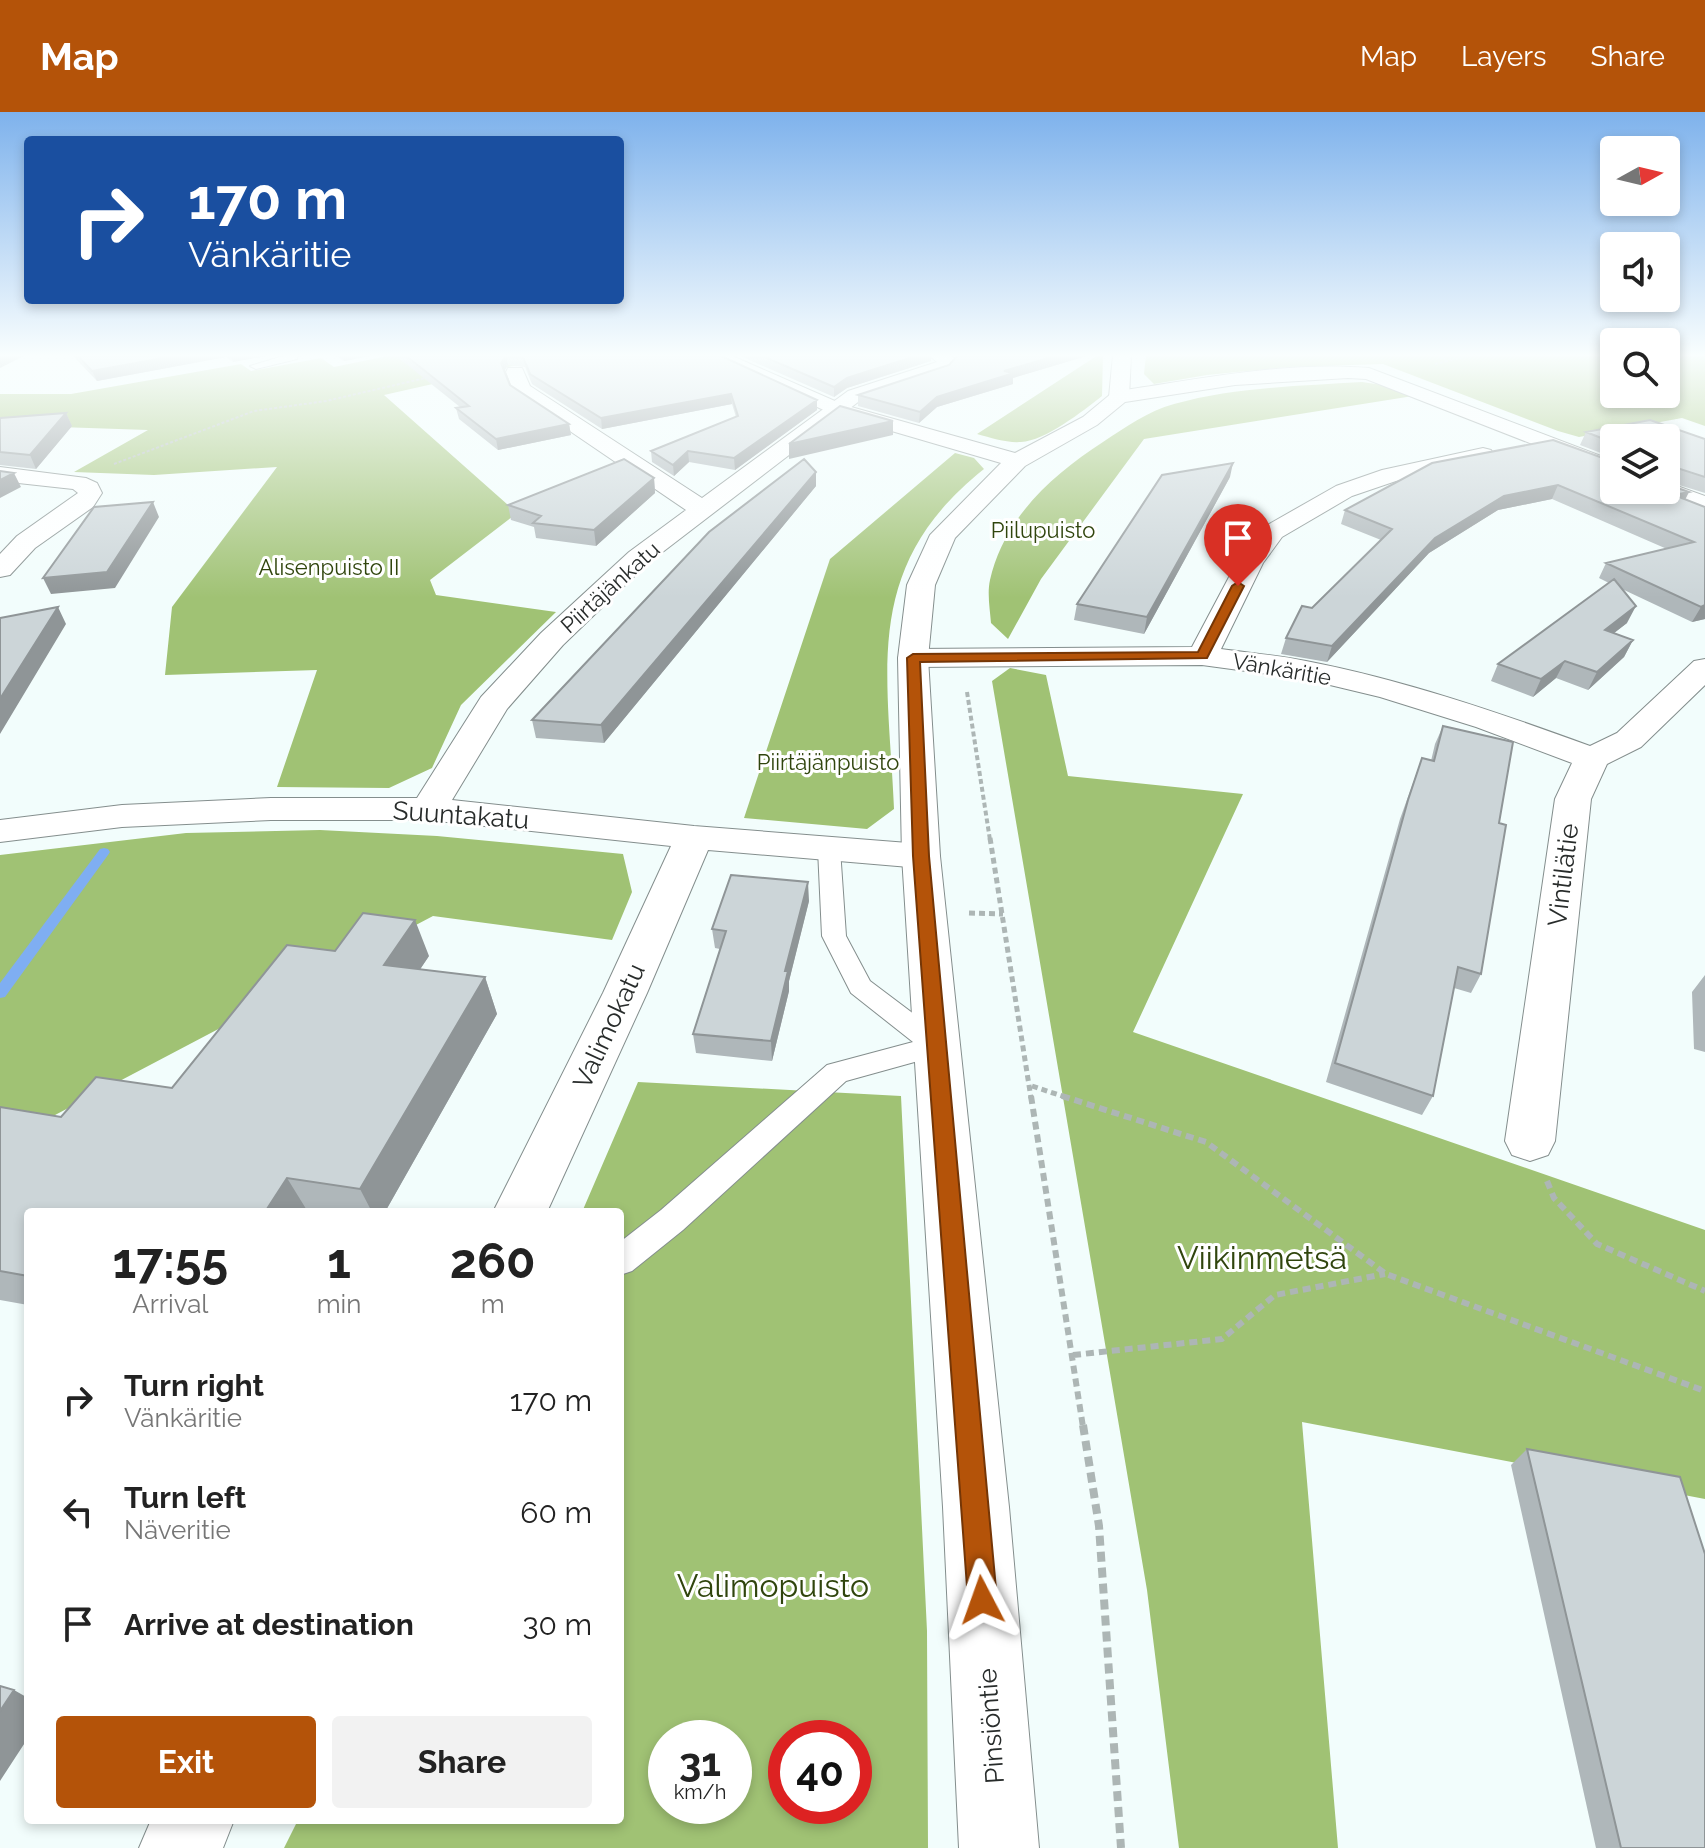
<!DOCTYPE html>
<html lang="en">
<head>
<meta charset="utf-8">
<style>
	:root { --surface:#fff; --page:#f2f2f2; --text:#222; --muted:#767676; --accent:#b45309 }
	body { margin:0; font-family:Raleway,sans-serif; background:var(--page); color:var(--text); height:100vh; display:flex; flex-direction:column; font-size:30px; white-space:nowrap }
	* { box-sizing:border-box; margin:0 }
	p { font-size:26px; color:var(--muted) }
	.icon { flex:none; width:44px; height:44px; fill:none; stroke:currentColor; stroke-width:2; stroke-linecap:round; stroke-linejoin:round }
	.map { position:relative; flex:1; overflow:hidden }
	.sheet { position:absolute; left:24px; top:1096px; width:600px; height:616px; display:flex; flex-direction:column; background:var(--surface); border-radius:8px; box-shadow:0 4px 12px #0003 }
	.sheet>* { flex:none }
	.guide { position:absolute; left:24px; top:24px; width:600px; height:168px; border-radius:8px; box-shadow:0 4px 12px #0003; background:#1a4fa0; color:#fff; overflow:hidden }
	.needle { width:52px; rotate:82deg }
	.tools { position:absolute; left:1600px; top:24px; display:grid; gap:16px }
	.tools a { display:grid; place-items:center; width:80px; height:80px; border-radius:8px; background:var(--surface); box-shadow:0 4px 12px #0003; font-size:40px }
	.speed { position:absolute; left:648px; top:1608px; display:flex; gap:16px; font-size:40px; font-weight:700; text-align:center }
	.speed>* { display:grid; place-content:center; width:104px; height:104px; border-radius:50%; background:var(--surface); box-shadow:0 4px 12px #0003; line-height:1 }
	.speed small { font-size:20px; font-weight:400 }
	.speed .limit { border:12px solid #d22; background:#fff; color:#111 }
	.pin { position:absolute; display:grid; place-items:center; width:68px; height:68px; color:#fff; margin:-82px -34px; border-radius:50% 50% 50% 0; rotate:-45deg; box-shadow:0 0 8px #0007 }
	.pin .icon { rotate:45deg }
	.me { position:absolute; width:88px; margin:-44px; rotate:356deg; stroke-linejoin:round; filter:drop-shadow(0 0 6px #0008) }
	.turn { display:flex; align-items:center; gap:28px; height:168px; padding:0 32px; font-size:36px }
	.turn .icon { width:104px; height:104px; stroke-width:2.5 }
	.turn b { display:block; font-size:56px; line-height:68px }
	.eta { display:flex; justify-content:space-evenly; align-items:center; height:136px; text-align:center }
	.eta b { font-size:48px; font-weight:700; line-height:56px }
	.action { display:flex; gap:16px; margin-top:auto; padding:16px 32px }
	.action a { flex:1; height:92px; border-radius:8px; background:var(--accent); color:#fff; font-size:32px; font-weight:700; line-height:92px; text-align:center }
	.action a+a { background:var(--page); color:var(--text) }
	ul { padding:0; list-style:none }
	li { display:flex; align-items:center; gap:24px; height:112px; padding:0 32px }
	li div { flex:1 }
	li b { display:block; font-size:30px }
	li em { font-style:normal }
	header { display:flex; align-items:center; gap:48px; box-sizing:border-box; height:112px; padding:0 40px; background:var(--accent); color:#fff }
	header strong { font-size:38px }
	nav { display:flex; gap:44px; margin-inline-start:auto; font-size:28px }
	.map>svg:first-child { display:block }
	.forest { fill:#a0c274; fill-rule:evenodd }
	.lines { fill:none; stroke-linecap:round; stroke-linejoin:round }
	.stream { fill:#7faef2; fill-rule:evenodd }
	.lane-casing { stroke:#848e8d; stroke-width:2 }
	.street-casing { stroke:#848e8d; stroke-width:2 }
	.secondary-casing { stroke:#848e8d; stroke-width:2 }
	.path-far4 { stroke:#adb6b5; stroke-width:2; stroke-dasharray:3 2; stroke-linecap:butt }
	.path-far3 { stroke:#adb6b5; stroke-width:4; stroke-dasharray:5 3; stroke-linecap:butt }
	.path-far2 { stroke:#adb6b5; stroke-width:5; stroke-dasharray:6 4; stroke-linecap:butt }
	.path-far1 { stroke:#adb6b5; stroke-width:6; stroke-dasharray:8 5; stroke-linecap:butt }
	.path { stroke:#adb6b5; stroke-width:8; stroke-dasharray:10 6; stroke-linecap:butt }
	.lane { fill:#fff; fill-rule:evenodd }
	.street { fill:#fff; fill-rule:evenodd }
	.secondary { fill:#fff; fill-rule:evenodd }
	.wall { fill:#afb7ba }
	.shaded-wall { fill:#8f9597 }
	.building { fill:#ccd5d8; stroke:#8f9597; stroke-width:2 }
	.route { fill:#b45309; stroke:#753606; stroke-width:2 }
	.labels { text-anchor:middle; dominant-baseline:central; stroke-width:6; stroke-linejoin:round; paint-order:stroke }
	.far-park-label { font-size:22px; fill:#30450d; stroke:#fff }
	.far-street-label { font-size:22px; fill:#282c2b; stroke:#fff }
	.street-label { font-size:26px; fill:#282c2b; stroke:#fff }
	.near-park-label { font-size:32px; fill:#30450d; stroke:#fff }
</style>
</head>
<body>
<header>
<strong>Map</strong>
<nav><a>Map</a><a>Layers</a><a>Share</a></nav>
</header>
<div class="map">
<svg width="1705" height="1736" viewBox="0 0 1705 1736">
	<rect width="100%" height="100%" fill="#f2fdfc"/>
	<path class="forest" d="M 392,243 L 561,243 L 384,283 L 517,401 L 430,468 L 436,483 L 556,500 L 461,593 L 432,656 L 389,676 L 277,675 L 317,558 L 165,563 L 172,495 L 277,355 L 154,363 L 74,360 L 148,318 L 0,313 L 0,282 L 71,282 L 241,252 L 251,259 L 321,246 L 334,255 Z
		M 1098,243 L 1103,243 L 1102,284 C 1083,299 1045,329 1021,330 C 1006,331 992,326 977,322 Z
		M 1146,243 L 1614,243 L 1614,282 L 1666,282 L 1666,243 L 1705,243 L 1705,314 L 1682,306 L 1579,325 L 1558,319 L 1383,252 L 1288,255 L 1207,263 L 1154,272 L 1144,262 Z
		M 1362,270 L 1389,274 L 1413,284 L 1144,327 L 1041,467 L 1008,527 L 991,511 C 990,498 987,481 990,468 C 1004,406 1052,363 1103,330 C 1126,315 1148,299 1174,292 C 1235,275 1300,274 1362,270 Z
		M 955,341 L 974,346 L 984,357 C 861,455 888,557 894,697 L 867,717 L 744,706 L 830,447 Z
		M 1010,556 L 1046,563 L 1068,664 L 1243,682 L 1133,920 L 1705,1118 L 1705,1387 L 1302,1310 L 1338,1736 L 1179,1736 L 1147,1478 L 992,569 Z
		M 320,718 L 437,724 L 623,742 L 632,780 L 612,828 L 433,804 L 0,1032 L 0,743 L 186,721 Z
		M 638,970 L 901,984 L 927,1519 L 928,1736 L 284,1736 L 298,1708 L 620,1708 L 620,1100 L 582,1100 ZM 666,1626 L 734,1626 L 734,1694 L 666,1694 ZM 786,1626 L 854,1626 L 854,1694 L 786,1694 Z"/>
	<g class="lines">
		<path class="stream" d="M 104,736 L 108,737 L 110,740 L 108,743 L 5,885 L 0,886 L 0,871 L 100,737 Z"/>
		<defs>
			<path id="lane" d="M 287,243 L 297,243 L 297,247 L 256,257 L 250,254 Z
				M 829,730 L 837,732 L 840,737 L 846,824 L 870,869 L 947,927 L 951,934 L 947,941 L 846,969 L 683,1118 L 632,1159 L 620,1163 L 620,1130 L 661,1098 L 827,953 L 913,930 L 851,881 L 822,824 L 818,737 L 821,732 Z"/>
			<path id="street" d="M 282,243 L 301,243 L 292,248 Z
				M 929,243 L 952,243 L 956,251 L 948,260 L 862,287 L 647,452 L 563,533 L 507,597 L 452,688 L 694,714 L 921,732 L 935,736 L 940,744 L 935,752 L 921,756 L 708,738 L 647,881 L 547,1100 L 493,1100 L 603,881 L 671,734 L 428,708 L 271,708 L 122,715 L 0,730 L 0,708 L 122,693 L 271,686 L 417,686 L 481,585 L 541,521 L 629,440 L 686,398 L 514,281 L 506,260 L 508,256 L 522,256 L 530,274 L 702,386 L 848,279 L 937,250 Z
				M 1113,243 L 1131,243 L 1129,285 L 1119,291 L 1109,285 Z
				M 1483,336 L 1491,338 L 1494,343 L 1491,348 L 1396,369 L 1352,384 L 1282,425 L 1263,451 L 1221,537 C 1249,541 1278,543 1306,549 C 1404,568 1497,600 1590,634 L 1617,621 L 1694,549 L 1705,547 L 1705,573 L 1641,635 L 1607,652 L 1591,687 L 1555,1029 L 1548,1043 L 1530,1049 L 1512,1043 L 1505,1029 L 1555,687 L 1572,651 L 1476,615 L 1380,585 L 1305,567 L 1202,553 L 913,555 L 902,553 L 898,546 L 902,539 L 913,537 L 1192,535 L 1237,450 L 1264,415 L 1336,374 L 1382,358 Z
				M 0,355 L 86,366 L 97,371 L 102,381 L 93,395 L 35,436 L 10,463 L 0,465 L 0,442 L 17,424 L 78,381 L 73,377 L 0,369 Z
				M 151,1708 L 234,1708 L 223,1736 L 139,1736 Z"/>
			<path id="secondary" d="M 706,243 L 730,243 L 844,293 L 1015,341 L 1083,305 L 1112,281 L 1119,279 C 1200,267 1286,249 1369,256 L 1614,349 L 1614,364 L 1366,267 L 1348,266 L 1235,273 L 1125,290 L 1097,313 L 1025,354 L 955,426 L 935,473 L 928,546 L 940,744 L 1009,1395 L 1039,1736 L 959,1736 L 943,1395 L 902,744 L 898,546 L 907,473 L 930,423 L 1001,351 L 830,301 Z
				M 1666,370 L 1705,384 L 1705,399 L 1658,382 L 1655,378 L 1666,378 Z"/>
		</defs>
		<use href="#lane" class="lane-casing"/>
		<use href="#street" class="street-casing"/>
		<use href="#secondary" class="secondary-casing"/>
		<path class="path-far4" d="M 1434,243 L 1448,247
			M 1435,252 L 1473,243
			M 114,352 L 254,299 L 326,289 L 430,265"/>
		<path class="path-far3" d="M 967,580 L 990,728"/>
		<path class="path-far2" d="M 990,726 L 1031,986
			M 969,801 L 1003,802
			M 1032,974 L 1068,986"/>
		<path class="path-far1" d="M 1031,984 L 1083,1315
			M 1062,984 L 1206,1030 L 1386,1162 L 1705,1279
			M 1547,1069 L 1554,1086 L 1597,1132 L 1705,1179
			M 1073,1243 L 1222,1227 L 1275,1183 L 1385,1162"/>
		<path class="path" d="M 1083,1313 L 1099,1414 L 1121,1736"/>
		<use href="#lane" class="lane"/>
		<use href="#street" class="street"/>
		<use href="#secondary" class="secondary"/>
	</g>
	<path class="wall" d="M 72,243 L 272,243 L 233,250 L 226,245 L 97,269 Z
		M 334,243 L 375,243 L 344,249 Z
		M 395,243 L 719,243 L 817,288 L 817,298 L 735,358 L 689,350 L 674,364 L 652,350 L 651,339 L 736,305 L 732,292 L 602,317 L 532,272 L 525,255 L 508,253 L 504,259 L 510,273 L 569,312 L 571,323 L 498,338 L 459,307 L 456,296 L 460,295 Z
		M 738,243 L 931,243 L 931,249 L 847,276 L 834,285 Z
		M 954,243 L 1090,243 L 1013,266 L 1013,272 L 937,295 L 919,311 L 858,294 L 858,283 L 949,253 L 956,246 Z
		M 66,301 L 72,314 L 36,357 L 0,353 L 0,306 Z
		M 1586,320 L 1705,327 L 1705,381 L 1666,369 L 1666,326 L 1614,326 L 1614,346 L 1580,333 Z
		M 1432,351 L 1685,387 L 1705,507 L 1692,510 L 1622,477 L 1627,511 L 1614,521 L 1633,528 L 1624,545 L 1588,578 L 1556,566 L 1533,585 L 1491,569 L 1498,552 L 1609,471 L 1599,466 L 1606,451 L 1667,437 L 1552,387 L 1498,398 L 1429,441 L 1327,550 L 1281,542 L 1286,526 L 1312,496 L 1381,428 L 1341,412 L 1345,398 Z
		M 816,360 L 816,374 L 604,631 L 536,626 L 532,608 Z
		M 1230,365 L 1144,522 L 1074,508 L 1077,492 Z
		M 654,366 L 655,381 L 596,434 L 536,426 L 534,415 L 511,408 L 508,393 Z
		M 1443,614 L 1499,711 L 1481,862 L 1471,881 L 1454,876 L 1433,984 L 1422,1003 L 1326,970 L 1400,707 L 1422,646 L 1431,649 L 1435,632 Z
		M 809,789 L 789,869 L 789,879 L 772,949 L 696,941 L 693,922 L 720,837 L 715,836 L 712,817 Z
		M 429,844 L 420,857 L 485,865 L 497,902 L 385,1100 L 28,1100 L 28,1193 L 0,1188 L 0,995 L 61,1005 L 172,976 Z
		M 1705,863 L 1705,940 L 1694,937 L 1692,880 Z
		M 1527,1337 L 1705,1736 L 1596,1736 L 1511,1353 Z"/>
	<path class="shaded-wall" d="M 2,243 L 26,243 L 0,256 L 0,244 Z
		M 179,243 L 226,243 L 226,245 L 97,269 L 92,259 Z
		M 231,243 L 272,243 L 233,250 Z
		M 342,243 L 375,243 L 344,249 Z
		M 506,243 L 508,253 L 503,261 L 501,251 Z
		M 919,243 L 931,243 L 931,249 L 847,276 L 834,285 L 834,275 L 847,266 Z
		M 1058,243 L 1090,243 L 1013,266 L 1013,272 L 937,295 L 919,311 L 920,300 L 937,285 L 1004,259 Z
		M 731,282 L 732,292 L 602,317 L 601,306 Z
		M 817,288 L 817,298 L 735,358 L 734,346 Z
		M 66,301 L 72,314 L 36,357 L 30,343 Z
		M 893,309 L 893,323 L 789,347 L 789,332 Z
		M 569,312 L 571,323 L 498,338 L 496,327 Z
		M 688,339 L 689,350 L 674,364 L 673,353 Z
		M 1233,351 L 1230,365 L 1144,522 L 1147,505 Z
		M 816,360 L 816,374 L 604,631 L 601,613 Z
		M 14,361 L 21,375 L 0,386 L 0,368 Z
		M 654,366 L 655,381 L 596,434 L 594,418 Z
		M 1558,373 L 1552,387 L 1498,398 L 1429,441 L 1327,550 L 1332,534 L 1435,426 L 1504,384 Z
		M 1689,380 L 1682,394 L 1674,383 Z
		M 153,390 L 159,405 L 115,476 L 51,482 L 43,466 Z
		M 1705,493 L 1705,507 L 1692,510 L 1701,495 Z
		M 1636,494 L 1627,511 L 1596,535 L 1605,518 Z
		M 58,495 L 66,512 L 0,622 L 0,587 Z
		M 1633,528 L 1624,545 L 1588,578 L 1597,560 Z
		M 1565,549 L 1556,566 L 1533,585 L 1541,567 Z
		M 808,770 L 809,789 L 789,869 L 789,879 L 772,949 L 771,929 L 785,859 Z
		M 415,808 L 429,844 L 399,889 L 384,853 Z
		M 485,865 L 497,902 L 385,1100 L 372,1100 L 360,1077 Z
		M 287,1066 L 308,1100 L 265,1100 Z
		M 14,1578 L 28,1586 L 28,1626 L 0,1669 L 0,1599 Z"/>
	<path class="building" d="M 77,243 L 179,243 L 92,259 Z
		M 405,243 L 719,243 L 817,288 L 734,346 L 688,339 L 673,353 L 651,339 L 738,304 L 731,282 L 601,306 L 530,262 L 523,245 L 506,243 L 501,251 L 510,273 L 569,312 L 496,327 L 456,296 L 469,294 Z
		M 760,243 L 919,243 L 847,266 L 834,275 Z
		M 958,243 L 1058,243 L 1004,259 L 1014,261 L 937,285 L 920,300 L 858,283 L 949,253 Z
		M 840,294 L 893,309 L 789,332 Z
		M 66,301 L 30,343 L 0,340 L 0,306 Z
		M 1650,308 L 1705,327 L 1705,365 L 1671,354 L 1670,361 L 1666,362 L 1666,326 L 1614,326 L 1614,331 L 1586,320 Z
		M 1553,328 L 1614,350 L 1614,378 L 1666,378 L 1666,372 L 1689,380 L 1674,383 L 1705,395 L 1705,493 L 1701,495 L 1606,451 L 1694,430 L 1558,373 L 1504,384 L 1435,426 L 1332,534 L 1286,526 L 1302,494 L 1312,496 L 1392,417 L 1345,398 L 1432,351 Z
		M 624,347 L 654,366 L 594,418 L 533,411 L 541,404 L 508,393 Z
		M 804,347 L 816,360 L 601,613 L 532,608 L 709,420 Z
		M 1233,351 L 1147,505 L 1077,492 L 1162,363 Z
		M 0,359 L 14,361 L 0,368 Z
		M 153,390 L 107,460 L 43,466 L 94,395 Z
		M 1614,467 L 1636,494 L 1605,518 L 1633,528 L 1597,560 L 1565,549 L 1541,567 L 1498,552 Z
		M 58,495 L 0,587 L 0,506 Z
		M 1443,614 L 1513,630 L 1499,711 L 1506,713 L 1481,862 L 1458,855 L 1433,984 L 1335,951 L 1408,688 L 1422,646 L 1434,649 Z
		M 731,763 L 808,770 L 785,859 L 788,859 L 771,929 L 693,922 L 726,819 L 712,817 Z
		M 363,801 L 415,808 L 384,853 L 485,865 L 360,1077 L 287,1066 L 265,1100 L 28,1100 L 28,1164 L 0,1159 L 0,995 L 61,1005 L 96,965 L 172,976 L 287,833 L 335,839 Z
		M 1527,1337 L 1680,1365 L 1705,1442 L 1705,1736 L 1621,1736 Z
		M 0,1574 L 14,1578 L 0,1599 Z"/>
	<linearGradient id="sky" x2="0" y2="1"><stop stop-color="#7eb2ec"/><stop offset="0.5" stop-color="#f9fefe"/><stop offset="1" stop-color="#f9fefe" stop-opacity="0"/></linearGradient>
	<rect width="1705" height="486" fill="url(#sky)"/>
	<path class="route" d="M 1238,470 L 1244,474 L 1207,546 L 920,550 L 929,744 L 997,1488 L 992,1498 L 982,1502 L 972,1498 L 968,1488 L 913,744 L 907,546 L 913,542 L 1198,540 L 1232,474 Z"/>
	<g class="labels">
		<g class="far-park-label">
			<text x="1043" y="418">Piilupuisto</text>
			<text x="329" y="455">Alisenpuisto II</text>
			<text x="828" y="650">Piirtäjänpuisto</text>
		</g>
		<g class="far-street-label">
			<text transform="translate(610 475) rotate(-42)">Piirtäjänkatu</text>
			<text transform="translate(1282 557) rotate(10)">Vänkäritie</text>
		</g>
		<g class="street-label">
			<text transform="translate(461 703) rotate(4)">Suuntakatu</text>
			<text transform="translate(1563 763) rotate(-83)">Vintilätie</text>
			<text transform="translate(609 914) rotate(-65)">Valimokatu</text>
			<text transform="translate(991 1614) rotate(-94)">Pinsiöntie</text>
		</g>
		<g class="near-park-label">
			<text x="1262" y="1145">Viikinmetsä</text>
			<text x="773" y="1473">Valimopuisto</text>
		</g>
	</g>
</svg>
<div class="tools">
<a><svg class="needle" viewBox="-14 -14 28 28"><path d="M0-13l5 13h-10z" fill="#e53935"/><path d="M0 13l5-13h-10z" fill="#767676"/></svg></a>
<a><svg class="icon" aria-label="sound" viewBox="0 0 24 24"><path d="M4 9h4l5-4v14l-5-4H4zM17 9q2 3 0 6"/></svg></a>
<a><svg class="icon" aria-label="search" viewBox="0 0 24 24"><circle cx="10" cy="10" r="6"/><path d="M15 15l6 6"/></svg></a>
<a><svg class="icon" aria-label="layers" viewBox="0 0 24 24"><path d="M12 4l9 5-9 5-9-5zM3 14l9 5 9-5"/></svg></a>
</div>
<div class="speed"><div>31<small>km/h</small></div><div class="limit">40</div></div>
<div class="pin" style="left:1238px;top:474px;background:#d93025"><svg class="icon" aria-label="arrive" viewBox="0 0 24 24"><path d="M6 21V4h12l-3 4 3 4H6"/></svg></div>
<svg class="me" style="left:982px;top:1488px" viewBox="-20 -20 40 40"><path d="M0-17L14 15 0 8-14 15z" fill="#b45309" stroke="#fff" stroke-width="4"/></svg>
<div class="guide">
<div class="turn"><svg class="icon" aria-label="right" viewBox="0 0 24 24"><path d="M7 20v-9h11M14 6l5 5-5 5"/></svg><div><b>170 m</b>Vänkäritie</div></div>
</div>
<section class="sheet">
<div class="eta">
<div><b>17:55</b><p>Arrival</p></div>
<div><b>1</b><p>min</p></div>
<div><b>260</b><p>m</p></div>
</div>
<ul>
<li><svg class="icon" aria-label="right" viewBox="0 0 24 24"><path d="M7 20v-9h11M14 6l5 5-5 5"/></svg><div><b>Turn right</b><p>Vänkäritie</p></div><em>170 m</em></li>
<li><svg class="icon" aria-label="left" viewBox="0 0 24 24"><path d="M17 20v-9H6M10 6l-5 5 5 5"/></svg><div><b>Turn left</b><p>Näveritie</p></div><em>60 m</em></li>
<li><svg class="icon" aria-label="arrive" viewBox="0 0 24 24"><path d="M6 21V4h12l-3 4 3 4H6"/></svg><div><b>Arrive at destination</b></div><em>30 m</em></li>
</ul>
<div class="action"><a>Exit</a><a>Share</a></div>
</section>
</div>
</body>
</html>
